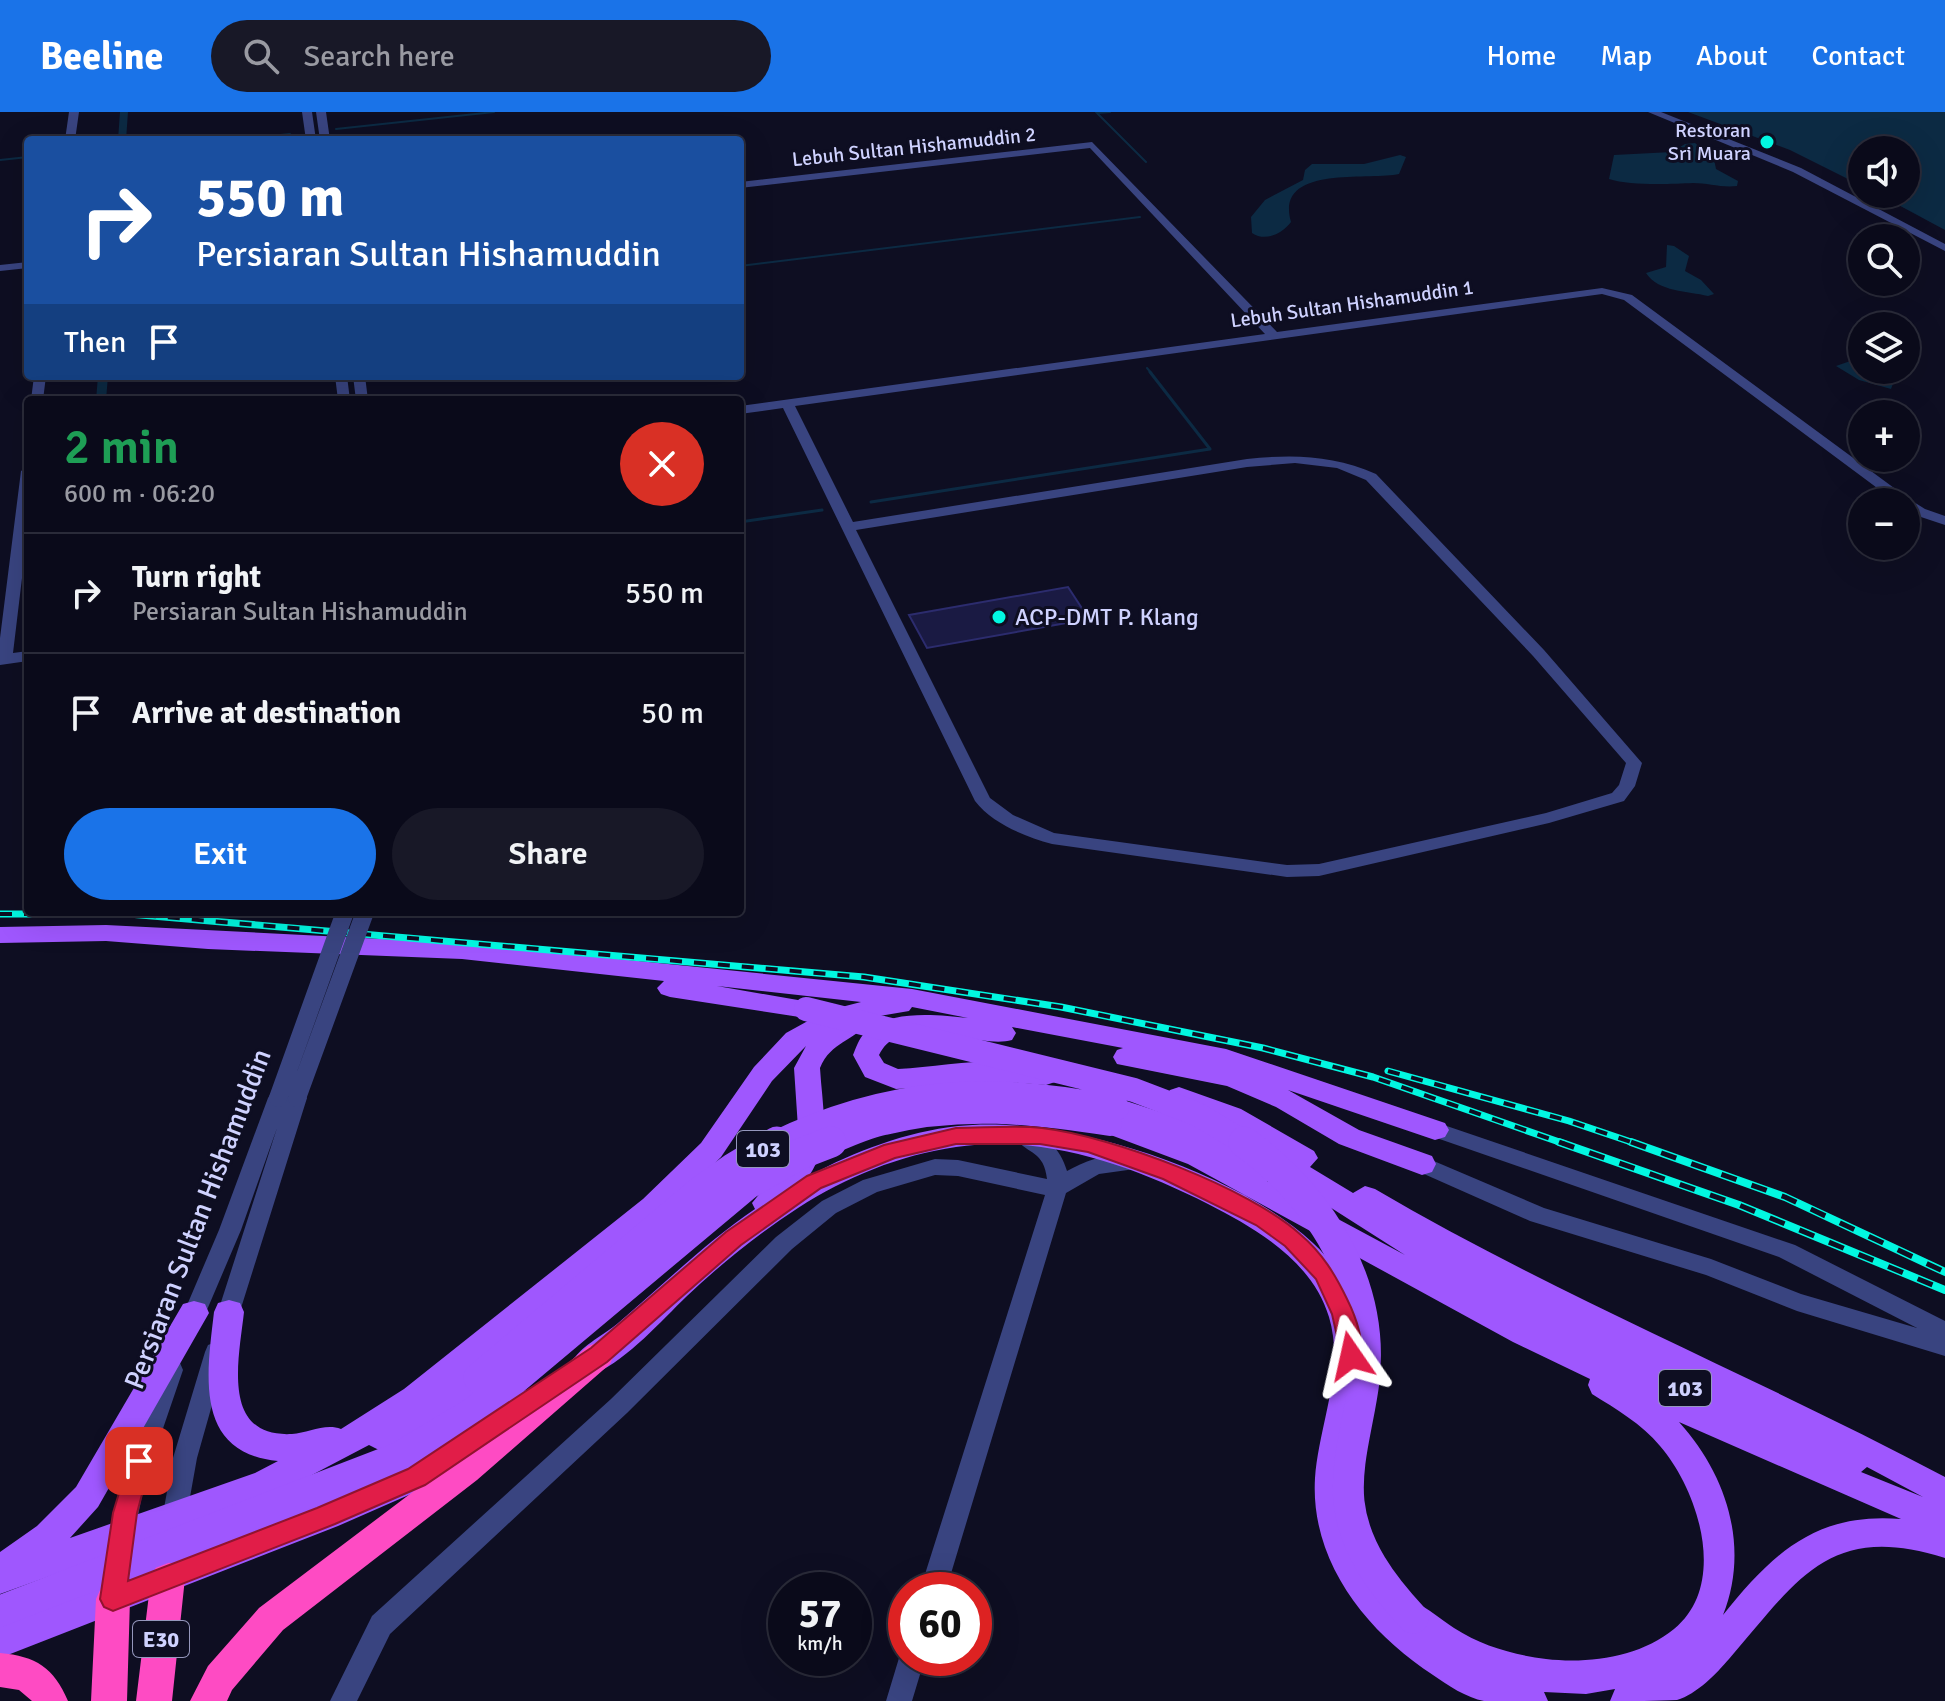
<!DOCTYPE html>
<html lang="en">
<head>
<meta charset="utf-8">
<style>
	:root { --surface:#0a0a1a; --page:#181827; --text:#f1f3f6; --muted:#999aa2; --line:#2a2b39; --accent:#1a73e8 }
	body { margin:0; font-family:Signika,sans-serif; background:var(--page); color:var(--text); height:100vh; display:flex; flex-direction:column; font-size:30px; white-space:nowrap }
	* { box-sizing:border-box; margin:0 }
	p { font-size:26px; color:var(--muted) }
	.icon { flex:none; width:44px; height:44px; fill:none; stroke:currentColor; stroke-width:2; stroke-linecap:round; stroke-linejoin:round }
	.map { position:relative; flex:1; overflow:hidden }
	.sheet { position:absolute; left:24px; top:284px; width:720px; height:520px; display:flex; flex-direction:column; background:var(--surface); border-radius:8px; box-shadow:0 8px 32px #0002,0 0 0 2px var(--line) }
	.sheet>* { flex:none }
	.top-card { position:absolute; left:24px; top:24px; width:720px; height:244px; border-radius:8px; box-shadow:0 8px 32px #0002,0 0 0 2px var(--line); background:#1a4fa0; color:#fff; overflow:hidden }
	.buttons { position:absolute; left:1848px; top:24px; display:grid; gap:16px }
	.buttons a { display:grid; place-items:center; width:72px; height:72px; border-radius:50%; background:var(--surface); box-shadow:0 8px 32px #0002,0 0 0 2px var(--line); font-size:40px }
	.speed { position:absolute; left:768px; top:1460px; display:flex; gap:16px; font-size:40px; font-weight:700; text-align:center }
	.speed>* { display:grid; place-content:center; width:104px; height:104px; border-radius:50%; background:var(--surface); box-shadow:0 8px 32px #0002,0 0 0 2px var(--line); line-height:1 }
	.speed small { font-size:20px; font-weight:400 }
	.speed .limit { border:12px solid #d22; background:#fff; color:#111 }
	.pin { position:absolute; display:grid; place-items:center; width:68px; height:68px; color:#fff; margin:-34px; border-radius:16px; box-shadow:0 4px 12px #0006 }
	.me { position:absolute; width:88px; margin:-44px; rotate:349deg; stroke-linejoin:round; filter:drop-shadow(0 0 6px #0008) }
	.turn { display:flex; align-items:center; gap:28px; height:168px; padding:0 40px; font-size:36px }
	.turn .icon { width:104px; height:104px; stroke-width:2.5 }
	.turn b { display:block; font-size:56px; line-height:68px }
	.then { display:flex; align-items:center; height:76px; padding:0 40px; background:#0003; gap:16px; font-size:30px }
	.round { display:grid; place-items:center; flex:none; width:84px; height:84px; border-radius:42px; background:var(--page) }
	.headline { display:flex; align-items:center; justify-content:space-between; height:136px; padding:0 40px }
	h1 { font-size:48px; font-weight:600; line-height:60px; color:#1e9e55 }
	.cta { display:flex; gap:16px; margin-top:auto; padding:16px 40px }
	.cta a { flex:1; height:92px; border-radius:48px; background:var(--accent); color:#fff; font-size:32px; font-weight:600; line-height:92px; text-align:center }
	.cta a+a { background:var(--page); color:var(--text) }
	ul { padding:0; list-style:none }
	li { display:flex; align-items:center; gap:24px; height:120px; padding:0 40px; border-top:2px solid var(--line) }
	li div { flex:1 }
	li b { display:block; font-size:30px }
	li em { font-style:normal }
	header { display:flex; align-items:center; gap:48px; box-sizing:border-box; height:112px; padding:0 40px; background:var(--accent); color:#fff }
	header strong { font-size:38px }
	nav { display:flex; gap:44px; margin-inline-start:auto; font-size:28px }
	.search { width:560px; height:72px; background:var(--page); display:flex; align-items:center; gap:20px; box-sizing:border-box; padding:0 28px; border-radius:44px; color:var(--muted); font-size:30px }
	.map>svg:first-child { display:block }
	.water { fill:#0c2a43 }
	.lines { fill:none; stroke-linecap:round; stroke-linejoin:round }
	.stream-far1 { stroke:#0c2a43; stroke-width:2 }
	.stream { stroke:#0c2a43; stroke-width:3 }
	.canal { fill:#0c2a43; fill-rule:evenodd }
	.building { fill:#1a1a43; stroke:#2c2c6e; stroke-width:2 }
	.minor { fill:#394480; fill-rule:evenodd }
	.major { fill:#9f57fe; fill-rule:evenodd }
	.highway { fill:#fe4bc3; fill-rule:evenodd }
	.rail-far1-casing { stroke:#02f7e1; stroke-width:7 }
	.rail-casing { stroke:#02f7e1; stroke-width:8 }
	.rail-far1 { stroke:#0e0e22; stroke-width:4; stroke-dasharray:12; stroke-linecap:butt }
	.rail { stroke:#0e0e22; stroke-width:5; stroke-dasharray:16; stroke-linecap:butt }
	.minor-bridge { stroke:#394480; stroke-width:18 }
	.major-bridge-far1 { stroke:#9f57fe; stroke-width:24 }
	.major-bridge { stroke:#9f57fe; stroke-width:31 }
	.route { fill:#e11d48; stroke:#92132f; stroke-width:2 }
	.poi-dot { fill:#02f7e1; stroke:#0e0e22; stroke-width:3 }
	.labels { text-anchor:middle; dominant-baseline:central; stroke-width:6; stroke-linejoin:round; paint-order:stroke }
	.far-poi-label { font-size:20px; fill:#cfd2ff; stroke:#0e0e22; text-anchor:end }
	.far-street-label { font-size:20px; fill:#cfd2ff; stroke:#0e0e22 }
	.shield { fill:#0e0e22; stroke:#9597bd; stroke-width:2 }
	.shield-label { font-size:22px; font-weight:bold; fill:#cfd2ff }
	.poi-label { font-size:24px; fill:#cfd2ff; stroke:#0e0e22; text-anchor:start }
	.near-street-label { font-size:28px; fill:#cfd2ff; stroke:#0e0e22 }
</style>
</head>
<body>
<header>
<strong>Beeline</strong>
<div class="search"><svg class="icon" aria-label="search" viewBox="0 0 24 24"><circle cx="10" cy="10" r="6"/><path d="M15 15l6 6"/></svg>Search here</div>
<nav><a>Home</a><a>Map</a><a>About</a><a>Contact</a></nav>
</header>
<div class="map">
<svg width="1945" height="1589" viewBox="0 0 1945 1589">
	<rect width="100%" height="100%" fill="#0e0e22"/>
	<path class="water" d="M 1688,0 L 1945,0 L 1945,118 L 1878,82 L 1906,82 L 1906,38 L 1862,38 L 1862,74 L 1790,38 Z
		M 1695,31 L 1714,47 L 1716,57 L 1738,69 L 1737,74 C 1722,76 1708,71 1693,71 C 1671,72 1630,74 1609,67 L 1614,43 L 1672,40 L 1685,32 Z
		M 1400,43 L 1406,45 L 1399,62 C 1369,69 1274,52 1291,110 C 1282,122 1265,130 1252,121 L 1251,105 L 1265,88 L 1303,68 L 1305,58 L 1312,52 L 1364,52 Z
		M 1667,133 L 1674,134 L 1689,144 L 1685,159 L 1701,168 L 1714,182 L 1708,184 C 1688,179 1658,180 1646,161 L 1666,155 Z
		M 1859,246 L 1862,247 L 1862,258 L 1881,258 L 1894,269 L 1891,277 L 1859,268 L 1836,254 Z"/>
	<g class="lines">
		<path class="stream-far1" d="M 1096,0 L 1146,50
			M 1097,1 L 1110,0
			M 336,17 L 494,0
			M 232,28 L 290,22
			M 0,48 L 28,45
			M 740,154 L 1140,105
			M 1147,256 L 1152,262"/>
		<path class="stream" d="M 871,390 L 1210,337 L 1150,260
			M 740,410 L 822,398"/>
		<path class="canal" d="M 120,0 L 128,0 L 126,28 L 118,28 Z
			M 98,264 L 108,264 L 106,288 L 96,288 Z"/>
	</g>
	<path class="building" d="M 1068,475 L 1089,507 L 927,536 L 909,503 Z"/>
	<g class="lines">
		<path class="minor" d="M 69,0 L 79,0 L 75,28 L 65,28 Z
			M 302,0 L 312,0 L 316,28 L 306,28 Z
			M 316,0 L 326,0 L 330,28 L 320,28 Z
			M 1648,0 L 1661,0 L 1801,56 L 1945,132 L 1945,139 L 1793,60 Z
			M 1092,30 L 1277,220 L 1602,176 L 1632,183 L 1909,387 L 1925,397 L 1945,404 L 1945,413 L 1915,403 L 1906,396 L 1906,390 L 1896,390 L 1624,188 L 1602,182 L 795,294 L 853,410 L 1247,347 C 1293,342 1333,343 1376,362 L 1544,538 L 1642,651 L 1635,674 L 1624,689 L 1549,711 L 1319,764 L 1287,765 L 1052,732 C 1024,724 993,712 975,689 L 783,296 L 740,302 L 740,294 L 1265,222 L 1090,36 L 740,76 L 740,70 ZM 1295,351 L 1337,356 L 1366,368 L 1533,544 L 1626,651 L 1619,673 L 1612,681 L 1546,701 L 1319,752 L 1287,753 L 1054,721 L 1013,703 L 990,686 L 856,418 L 1247,355 Z
			M 28,150 L 28,156 L 0,159 L 0,153 Z
			M 34,264 L 46,264 L 43,288 L 31,288 Z
			M 335,264 L 347,264 L 350,288 L 338,288 Z
			M 353,264 L 365,264 L 368,288 L 356,288 Z
			M 28,355 L 28,416 L 13,541 L 28,539 L 28,549 L 0,553 L 0,526 L 21,359 Z
			M 278,979 L 288,985 L 297,979 L 304,981 L 307,986 L 236,1212 L 233,1219 L 225,1221 L 217,1219 L 214,1212 L 277,1016 L 241,1118 L 201,1212 L 198,1219 L 190,1221 L 182,1219 L 179,1212 L 219,1118 L 268,986 L 271,981 Z
			M 1435,1010 L 1795,1133 L 1945,1209 L 1945,1244 L 1797,1199 L 1706,1163 L 1530,1109 L 1415,1058 L 1412,1052 L 1415,1046 L 1422,1044 L 1544,1096 L 1711,1147 L 1801,1182 L 1917,1216 L 1779,1145 L 1428,1023 L 1425,1018 L 1428,1013 Z
			M 1024,1016 C 1046,1023 1060,1036 1067,1059 C 1088,1047 1118,1037 1142,1044 L 1145,1050 L 1142,1056 L 1099,1062 L 1066,1081 L 946,1478 L 920,1478 L 1045,1083 L 958,1064 L 935,1063 L 877,1080 L 836,1101 L 792,1137 L 627,1301 L 390,1522 L 357,1589 L 330,1589 L 372,1504 L 611,1287 L 776,1125 L 822,1089 L 863,1068 L 935,1047 L 958,1048 L 1047,1067 C 1044,1037 1026,1043 1014,1024 L 1017,1019 Z
			M 216,1230 L 224,1233 L 227,1240 L 197,1346 L 185,1413 L 182,1421 L 173,1424 L 164,1421 L 161,1413 L 173,1346 L 205,1240 L 208,1233 Z
			M 172,1248 L 180,1251 L 183,1258 L 145,1369 L 133,1429 L 130,1437 L 121,1440 L 112,1437 L 109,1429 L 121,1369 L 161,1258 L 164,1251 Z
			M 906,1536 L 906,1546 L 925,1546 L 912,1589 L 886,1589 L 899,1546 Z"/>
		<path class="major" d="M 106,813 L 462,831 L 912,877 L 1226,937 L 1445,1011 L 1449,1018 L 1445,1025 L 1435,1028 L 1288,978 L 1359,1018 L 1432,1044 L 1436,1052 L 1432,1060 L 1422,1063 L 1339,1032 L 1276,995 L 1227,974 L 1117,952 L 1113,945 L 1117,938 L 1123,936 L 1012,915 L 1016,921 L 1012,928 C 977,938 901,897 879,943 L 884,951 L 898,957 C 947,954 1007,941 1055,956 L 1059,963 L 1055,970 L 1046,973 L 1005,970 L 896,977 L 865,965 L 853,943 C 856,936 859,926 865,921 C 889,897 937,903 968,906 L 912,895 L 909,899 L 862,907 L 865,912 C 855,929 831,929 820,956 C 822,994 832,1030 809,1064 C 855,1039 906,1020 958,1014 C 1063,1002 1236,1059 1313,1131 C 1334,1150 1348,1176 1358,1203 C 1368,1231 1365,1263 1360,1293 C 1343,1382 1338,1423 1401,1495 L 1413,1490 C 1429,1496 1440,1507 1454,1516 C 1482,1534 1514,1543 1546,1547 C 1589,1552 1640,1545 1674,1517 C 1729,1472 1698,1378 1660,1334 C 1642,1312 1616,1297 1592,1282 L 1588,1273 L 1590,1267 L 1513,1230 L 1188,1052 L 1100,1019 L 1096,1012 L 1100,1005 L 1107,1003 L 1104,996 L 1108,989 L 1117,986 L 1191,1010 L 1262,1045 L 1267,1038 L 1221,1011 L 1170,992 L 1166,985 L 1170,978 L 1179,975 L 1241,997 L 1314,1039 L 1318,1046 L 1310,1055 L 1353,1081 L 1365,1074 L 1375,1077 C 1559,1185 1757,1265 1945,1365 L 1945,1446 C 1828,1409 1797,1469 1729,1547 C 1716,1562 1697,1582 1677,1588 C 1658,1589 1630,1589 1610,1589 L 1615,1577 L 1586,1582 L 1544,1580 L 1548,1589 C 1527,1589 1504,1589 1484,1589 C 1467,1586 1447,1573 1433,1563 C 1367,1520 1310,1450 1315,1366 C 1319,1312 1345,1259 1329,1205 C 1312,1149 1257,1117 1208,1092 C 1131,1053 1044,1022 956,1035 C 900,1043 846,1065 798,1096 C 758,1122 722,1151 687,1184 C 660,1210 630,1245 595,1262 C 588,1265 583,1264 575,1261 L 571,1252 C 579,1235 602,1224 617,1212 C 663,1173 705,1131 755,1097 L 752,1091 L 794,1039 L 798,1016 L 794,956 L 806,934 L 772,969 L 721,1045 L 663,1103 L 478,1253 L 490,1257 L 494,1266 C 481,1293 409,1328 381,1339 L 369,1333 L 270,1385 L 0,1482 L 0,1440 L 37,1414 L 76,1375 L 183,1192 L 194,1189 L 205,1192 L 209,1201 L 98,1395 L 70,1426 L 255,1361 L 278,1349 C 193,1341 207,1261 214,1200 L 218,1191 L 229,1188 L 240,1191 L 244,1200 C 239,1246 220,1326 292,1322 C 308,1321 325,1311 341,1317 L 404,1277 L 643,1087 L 701,1031 L 754,955 L 786,921 L 826,899 L 861,890 L 717,874 L 815,891 L 819,897 L 815,903 L 806,906 L 670,885 L 661,882 L 657,876 L 664,869 L 462,847 L 208,837 L 106,829 L 0,831 L 0,815 ZM 1278,1062 L 1405,1143 L 1267,1069 L 1276,1067 ZM 1679,1310 L 1901,1407 C 1816,1400 1773,1441 1723,1503 C 1750,1435 1727,1363 1679,1310 ZM 1867,1355 L 1923,1385 L 1861,1360 Z
			M 529,1277 L 540,1281 L 544,1290 L 540,1299 L 427,1375 L 338,1414 L 0,1546 L 0,1514 L 314,1394 L 405,1355 L 518,1281 Z"/>
		<path class="highway" d="M 599,1230 L 610,1234 L 614,1243 L 610,1252 L 477,1368 L 283,1518 L 232,1578 L 227,1589 L 190,1589 L 208,1554 L 259,1496 L 455,1348 L 588,1234 Z
			M 168,1450 L 180,1455 L 185,1466 L 172,1589 L 136,1589 L 151,1466 L 156,1455 Z
			M 113,1471 L 125,1476 L 130,1487 L 127,1589 L 91,1589 L 96,1487 L 101,1476 Z
			M 0,1541 C 36,1544 54,1556 68,1589 L 32,1589 L 19,1578 L 0,1575 Z"/>
		<defs>
			<path id="rail-far1" d="M 0,802 L 129,802 L 864,865 L 1061,895 L 1263,936 L 1373,965 L 1565,1032
				M 1388,959 L 1569,1009 L 1637,1032"/>
			<path id="rail" d="M 1559,1030 L 1739,1093 L 1945,1178
				M 1631,1030 L 1785,1085 L 1945,1160"/>
		</defs>
		<use href="#rail-far1" class="rail-far1-casing"/>
		<use href="#rail" class="rail-casing"/>
		<use href="#rail-far1" class="rail-far1"/>
		<use href="#rail" class="rail"/>
		<path class="minor-bridge" d="M 278,986 L 345,800
			M 297,986 L 365,800"/>
		<path class="major-bridge-far1" d="M 806,897 L 1134,978 L 1197,1002 L 1247,1032
			M 773,1032 C 888,976 993,970 1117,996
			M 826,1032 C 845,1025 864,1015 884,1011 C 961,992 1033,1000 1110,1012"/>
		<path class="major-bridge" d="M 1244,1030 C 1321,1086 1375,1172 1364,1269 C 1359,1310 1345,1350 1349,1390 C 1354,1436 1383,1474 1413,1506
			M 479,1266 L 700,1080 L 734,1056 L 777,1030
			M 0,1499 L 398,1346 L 476,1299 L 747,1072 L 800,1042 L 831,1030"/>
	</g>
	<path class="route" d="M 956,1016 C 984,1016 1014,1013 1042,1016 C 1111,1024 1250,1076 1301,1123 C 1322,1141 1335,1162 1347,1187 C 1355,1203 1367,1234 1359,1251 L 1351,1254 L 1343,1251 L 1332,1202 L 1316,1167 L 1285,1134 L 1256,1113 L 1163,1067 L 1088,1040 L 1040,1032 L 956,1032 L 895,1046 L 821,1076 L 741,1133 L 607,1250 L 425,1373 L 335,1412 L 113,1499 L 104,1495 L 100,1487 L 113,1401 L 131,1341 L 139,1338 L 148,1341 L 151,1349 L 137,1401 L 128,1469 L 317,1396 L 408,1357 L 591,1236 L 726,1120 L 807,1064 L 884,1033 Z"/>
	<g class="poi-dot">
		<circle cx="1767" cy="30" r="8"/>
		<circle cx="999" cy="505" r="8"/>
	</g>
	<g class="labels">
		<g class="far-poi-label">
			<text x="1751" y="18">Restoran<tspan x="1751" dy="23">Sri Muara</tspan></text>
		</g>
		<g class="far-street-label">
			<text transform="translate(914 35) rotate(-6)">Lebuh Sultan Hishamuddin 2</text>
			<text transform="translate(1352 192) rotate(-8)">Lebuh Sultan Hishamuddin 1</text>
		</g>
		<g class="shield">
			<rect x="737" y="1019" width="52" height="36" rx="6"/>
			<rect x="1659" y="1258" width="52" height="36" rx="6"/>
			<rect x="133" y="1509" width="56" height="36" rx="6"/>
		</g>
		<g class="shield-label">
			<text x="763" y="1037">103</text>
			<text x="1685" y="1276">103</text>
			<text x="161" y="1527">E30</text>
		</g>
		<g class="poi-label">
			<text x="1015" y="505">ACP-DMT P. Klang</text>
		</g>
		<g class="near-street-label">
			<text transform="translate(198 1107) rotate(-69)">Persiaran Sultan Hishamuddin</text>
		</g>
	</g>
</svg>
<div class="buttons">
<a><svg class="icon" aria-label="sound" viewBox="0 0 24 24"><path d="M4 9h4l5-4v14l-5-4H4zM17 9q2 3 0 6"/></svg></a>
<a><svg class="icon" aria-label="search" viewBox="0 0 24 24"><circle cx="10" cy="10" r="6"/><path d="M15 15l6 6"/></svg></a>
<a><svg class="icon" aria-label="layers" viewBox="0 0 24 24"><path d="M12 4l9 5-9 5-9-5zM3 14l9 5 9-5"/></svg></a>
<a>+</a>
<a>−</a>
</div>
<div class="speed"><div>57<small>km/h</small></div><div class="limit">60</div></div>
<div class="pin" style="left:139px;top:1349px;background:#d93025"><svg class="icon" aria-label="arrive" viewBox="0 0 24 24"><path d="M6 21V4h12l-3 4 3 4H6"/></svg></div>
<svg class="me" style="left:1351px;top:1244px" viewBox="-20 -20 40 40"><path d="M0-17L14 15 0 8-14 15z" fill="#e11d48" stroke="#fff" stroke-width="4"/></svg>
<div class="top-card">
<div class="turn"><svg class="icon" aria-label="right" viewBox="0 0 24 24"><path d="M7 20v-9h11M14 6l5 5-5 5"/></svg><div><b>550 m</b>Persiaran Sultan Hishamuddin</div></div>
<div class="then">Then<svg class="icon" aria-label="arrive" viewBox="0 0 24 24"><path d="M6 21V4h12l-3 4 3 4H6"/></svg></div>
</div>
<section class="sheet">
<div class="headline"><div><h1>2 min</h1><p>600 m · 06:20</p></div><a class="round" style="background:#d93025;color:#fff"><svg class="icon" aria-label="close" viewBox="0 0 24 24"><path d="M6 6l12 12M18 6L6 18"/></svg></a></div>
<ul>
<li><svg class="icon" aria-label="right" viewBox="0 0 24 24"><path d="M7 20v-9h11M14 6l5 5-5 5"/></svg><div><b>Turn right</b><p>Persiaran Sultan Hishamuddin</p></div><em>550 m</em></li>
<li><svg class="icon" aria-label="arrive" viewBox="0 0 24 24"><path d="M6 21V4h12l-3 4 3 4H6"/></svg><div><b>Arrive at destination</b></div><em>50 m</em></li>
</ul>
<div class="cta"><a>Exit</a><a>Share</a></div>
</section>
</div>
</body>
</html>
